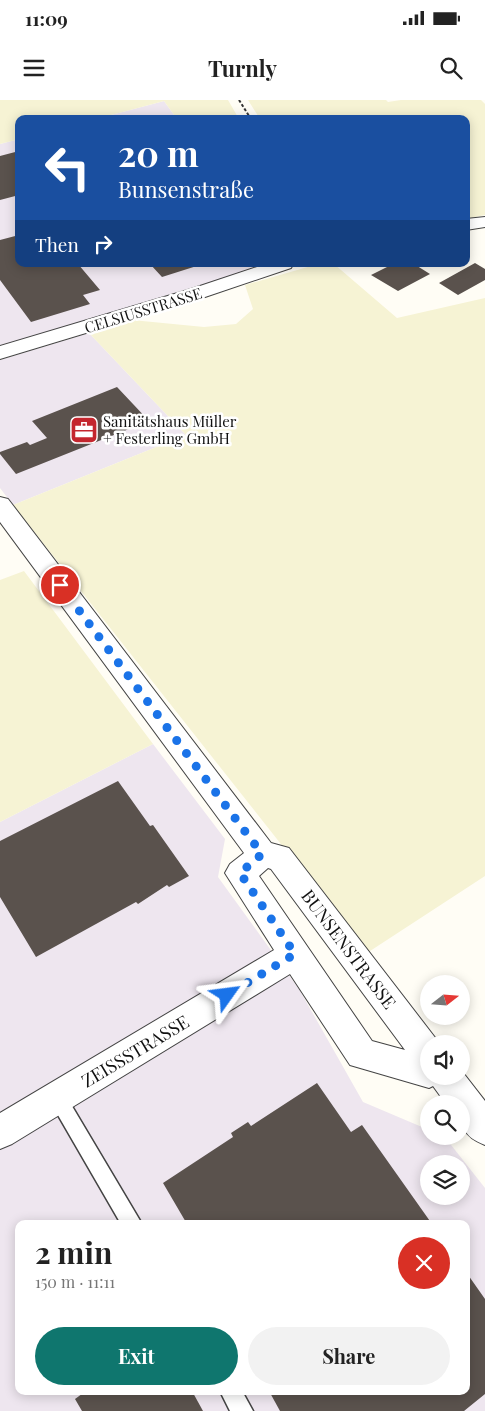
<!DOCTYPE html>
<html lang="en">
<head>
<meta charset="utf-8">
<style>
	:root { --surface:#fff; --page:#f2f2f2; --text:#222; --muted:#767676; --accent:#0f766e }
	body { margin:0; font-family:"Playfair Display",serif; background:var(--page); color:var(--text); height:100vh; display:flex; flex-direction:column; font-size:19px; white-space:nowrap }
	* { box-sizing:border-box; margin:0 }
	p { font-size:16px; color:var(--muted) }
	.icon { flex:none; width:28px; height:28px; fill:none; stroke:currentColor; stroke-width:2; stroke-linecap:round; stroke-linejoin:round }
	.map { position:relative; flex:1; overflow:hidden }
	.sheet { position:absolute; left:15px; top:1120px; width:455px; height:175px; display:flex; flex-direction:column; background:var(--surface); border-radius:10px; box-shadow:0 2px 12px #0003 }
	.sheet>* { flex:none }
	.hud { position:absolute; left:15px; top:15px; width:455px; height:152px; border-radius:10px; box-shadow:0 2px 12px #0003; background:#1a4fa0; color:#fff; overflow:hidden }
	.needle { width:32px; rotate:73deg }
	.tools { position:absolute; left:420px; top:875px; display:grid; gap:10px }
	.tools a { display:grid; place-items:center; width:50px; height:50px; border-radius:50%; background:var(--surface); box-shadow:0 2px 12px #0003; font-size:25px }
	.pin { position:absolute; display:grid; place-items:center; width:42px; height:42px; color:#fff; margin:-21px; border:2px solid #fff; border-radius:50%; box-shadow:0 1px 5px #0007 }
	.me { position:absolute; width:55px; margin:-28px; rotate:59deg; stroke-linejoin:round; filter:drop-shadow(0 0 4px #0008) }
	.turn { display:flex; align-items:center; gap:18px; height:105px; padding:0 20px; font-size:22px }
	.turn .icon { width:65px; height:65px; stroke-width:2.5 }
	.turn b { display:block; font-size:35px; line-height:42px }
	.then { display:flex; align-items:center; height:48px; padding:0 20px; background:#0003; gap:10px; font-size:19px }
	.round { display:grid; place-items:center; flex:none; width:52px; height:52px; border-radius:26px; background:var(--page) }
	.summary { display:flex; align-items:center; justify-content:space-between; height:85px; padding:0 20px }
	h1 { font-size:30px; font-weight:700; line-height:38px }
	.action { display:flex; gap:10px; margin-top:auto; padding:10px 20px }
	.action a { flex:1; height:58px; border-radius:30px; background:var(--accent); color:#fff; font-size:20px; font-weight:700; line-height:58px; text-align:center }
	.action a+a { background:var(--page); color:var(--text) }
	.status { display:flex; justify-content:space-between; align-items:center; height:35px; padding:0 25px; background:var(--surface); direction:ltr }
	.status svg { height:14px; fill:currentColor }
	header { display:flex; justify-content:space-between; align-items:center; height:65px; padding:0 20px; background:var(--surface); font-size:22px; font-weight:700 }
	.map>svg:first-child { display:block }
	.industrial { fill:#eee6ef; fill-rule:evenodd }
	.farmland { fill:#f6f3d4 }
	.building { fill:#5a524d }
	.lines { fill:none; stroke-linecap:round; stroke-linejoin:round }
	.lane-casing { stroke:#444; stroke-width:3 }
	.street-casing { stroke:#444; stroke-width:2 }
	.path { stroke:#333; stroke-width:2; stroke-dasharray:3 2; stroke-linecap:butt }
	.lane { fill:#fff; fill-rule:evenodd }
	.street { fill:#fff; fill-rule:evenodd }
	.route { stroke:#1a73e8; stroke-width:9; stroke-dasharray:0 16.2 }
	.labels { text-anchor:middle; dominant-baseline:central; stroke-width:5; stroke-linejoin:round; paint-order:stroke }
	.far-street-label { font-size:15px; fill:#111; stroke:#fff }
	.far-poi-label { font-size:15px; fill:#111; stroke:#fff; text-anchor:start }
	.street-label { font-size:18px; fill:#111; stroke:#fff }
</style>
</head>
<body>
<div class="status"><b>11:09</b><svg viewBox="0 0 49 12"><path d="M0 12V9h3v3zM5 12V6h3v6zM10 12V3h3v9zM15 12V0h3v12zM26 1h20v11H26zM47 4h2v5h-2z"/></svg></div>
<header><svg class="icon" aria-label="menu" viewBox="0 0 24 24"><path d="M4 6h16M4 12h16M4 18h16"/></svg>Turnly<svg class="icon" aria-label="search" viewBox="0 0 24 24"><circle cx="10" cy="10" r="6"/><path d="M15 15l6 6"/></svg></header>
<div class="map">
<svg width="485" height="1311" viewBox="0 0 485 1311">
	<rect width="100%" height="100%" fill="#fffdf5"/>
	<path class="industrial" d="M 164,1 L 177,19 L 96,19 Z
		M 19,39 L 19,164 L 273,164 L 0,246 L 0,44 Z
		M 89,233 L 186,335 L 13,405 L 0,388 L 0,260 Z
		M 153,644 L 225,739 L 218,777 L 299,889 L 363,1002 L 429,1030 L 429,1036 L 444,1036 L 485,1088 L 485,1311 L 0,1311 L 0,722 ZM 429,1064 L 461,1064 L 461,1096 L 429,1096 ZM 19,1124 L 466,1124 L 466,1291 L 19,1291 Z"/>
	<path class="farmland" d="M 0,0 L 228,0 L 239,19 L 177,19 L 164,1 L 96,19 L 19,19 L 19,39 L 0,44 Z
		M 248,0 L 386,0 L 388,2 L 401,0 L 481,0 L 485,4 L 485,115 L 466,119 L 466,19 L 260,19 Z
		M 318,164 L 334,164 L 397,218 L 485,198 L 485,776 L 367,853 L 13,405 L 186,335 L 89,233 L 132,220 L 204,227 L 236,224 L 253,209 L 245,185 Z
		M 24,471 L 153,644 L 0,722 L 0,480 Z"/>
	<path class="building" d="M 19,51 L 19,95 L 0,100 L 0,56 Z
		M 19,135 L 19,164 L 78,164 L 100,190 L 83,195 L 90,204 L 31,222 L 0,180 L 0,140 Z
		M 475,163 L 485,169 L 485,180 L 458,195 L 439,183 Z
		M 150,164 L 203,164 L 162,177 Z
		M 393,164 L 414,164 L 430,174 L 398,191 L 371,175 Z
		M 117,287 L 149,321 L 16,374 L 0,354 L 0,352 L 27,342 L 30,345 L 47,338 L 32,321 Z
		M 118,681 L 150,726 L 153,725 L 189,776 L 169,787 L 167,785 L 138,804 L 136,802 L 36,857 L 0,797 L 0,741 Z
		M 317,983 L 351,1032 L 362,1025 L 432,1124 L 187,1124 L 163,1083 L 233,1037 L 231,1033 L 248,1022 L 251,1026 Z
		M 466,1172 L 485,1199 L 485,1294 L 464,1311 L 280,1311 L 269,1291 L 466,1291 Z
		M 86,1291 L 192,1291 L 203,1311 L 82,1311 L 75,1299 Z"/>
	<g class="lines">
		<defs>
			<path id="lane" d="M 57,988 L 63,991 L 142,1124 L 121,1124 L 51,1003 L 48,997 L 51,991 Z
				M 220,1291 L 242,1291 L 253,1311 L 230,1311 Z"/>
			<path id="street" d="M 485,117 L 485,127 L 466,130 L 466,119 Z
				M 266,164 L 293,164 L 291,168 L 205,197 L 0,259 L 0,246 L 191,189 Z
				M 0,397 L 8,399 L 271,743 L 289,748 L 440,944 L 429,944 L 429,976 L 461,976 L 461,970 L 485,1001 L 485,1045 C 462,1036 461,1026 461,1004 L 446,1004 L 433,986 L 429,988 L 350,965 L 290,874 L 12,1044 L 0,1049 L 0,1013 L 274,850 L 225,773 L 230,764 L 244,753 L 0,422 ZM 268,768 L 271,769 L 405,950 L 372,941 L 259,776 Z"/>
		</defs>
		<use href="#lane" class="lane-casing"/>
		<use href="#street" class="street-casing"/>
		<path class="path" d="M 239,0 L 251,19"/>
		<use href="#lane" class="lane"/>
		<use href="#street" class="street"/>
	</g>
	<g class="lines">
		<path class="route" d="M 60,485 L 262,754 L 240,773 L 295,854 L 227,895"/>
	</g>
	<defs>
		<symbol id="office-square" viewBox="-11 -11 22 22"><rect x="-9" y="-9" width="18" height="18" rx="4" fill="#c4262e" stroke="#fff"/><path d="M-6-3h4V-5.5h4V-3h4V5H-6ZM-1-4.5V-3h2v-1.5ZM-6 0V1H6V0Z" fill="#fff"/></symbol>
	</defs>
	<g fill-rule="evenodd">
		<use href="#office-square" x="68" y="314" width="32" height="32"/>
	</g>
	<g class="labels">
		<g class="far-street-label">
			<text transform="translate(143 210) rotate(-17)">CELSIUSSTRASSE</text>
		</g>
		<g class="far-poi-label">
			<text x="103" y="321">Sanitätshaus Müller<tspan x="103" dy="17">+ Festerling GmbH</tspan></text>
		</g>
		<g class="street-label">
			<text transform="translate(349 849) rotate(53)">BUNSENSTRASSE</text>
			<text transform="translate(135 951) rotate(-31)">ZEISSSTRASSE</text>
		</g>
	</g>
</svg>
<div class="tools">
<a><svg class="needle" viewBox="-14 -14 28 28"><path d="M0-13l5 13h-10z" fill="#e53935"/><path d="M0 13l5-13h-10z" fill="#767676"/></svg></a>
<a><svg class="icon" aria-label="sound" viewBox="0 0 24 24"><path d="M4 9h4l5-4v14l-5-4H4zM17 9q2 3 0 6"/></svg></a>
<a><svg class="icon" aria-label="search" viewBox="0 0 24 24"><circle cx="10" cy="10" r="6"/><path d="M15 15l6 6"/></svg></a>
<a><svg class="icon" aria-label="layers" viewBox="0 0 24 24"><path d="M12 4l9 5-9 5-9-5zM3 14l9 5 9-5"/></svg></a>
</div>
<div class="pin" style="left:60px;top:485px;background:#d93025"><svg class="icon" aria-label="arrive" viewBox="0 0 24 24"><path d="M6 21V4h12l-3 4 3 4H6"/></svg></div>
<svg class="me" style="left:227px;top:895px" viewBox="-20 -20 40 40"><path d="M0-17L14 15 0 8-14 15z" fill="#1a73e8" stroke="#fff" stroke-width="4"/></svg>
<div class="hud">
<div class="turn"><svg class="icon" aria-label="left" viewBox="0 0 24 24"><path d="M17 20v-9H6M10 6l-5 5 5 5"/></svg><div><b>20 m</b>Bunsenstraße</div></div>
<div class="then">Then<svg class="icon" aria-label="right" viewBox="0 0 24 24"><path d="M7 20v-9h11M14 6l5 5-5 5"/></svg></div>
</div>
<section class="sheet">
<div class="summary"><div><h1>2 min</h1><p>150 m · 11:11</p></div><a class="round" style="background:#d93025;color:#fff"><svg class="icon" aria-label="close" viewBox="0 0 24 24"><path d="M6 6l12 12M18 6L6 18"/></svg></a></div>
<div class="action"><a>Exit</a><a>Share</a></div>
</section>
</div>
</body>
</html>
